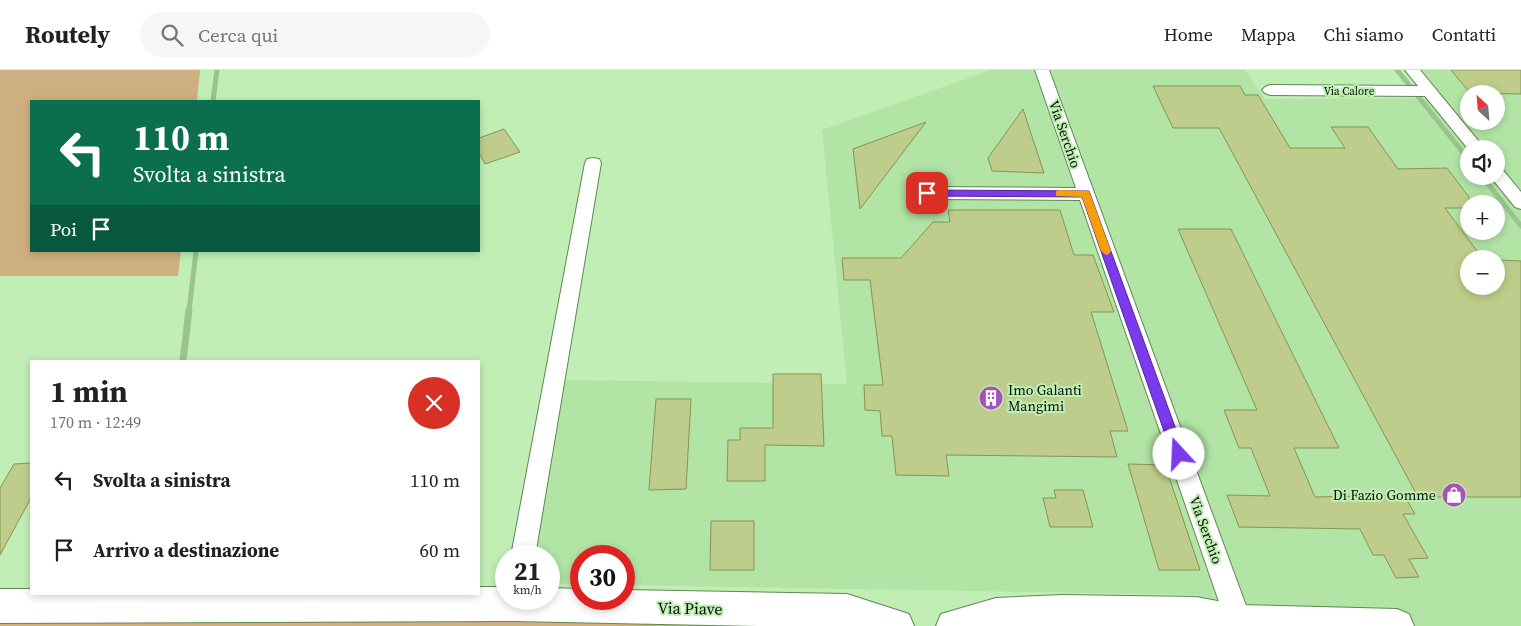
<!DOCTYPE html>
<html lang="it">
<head>
<meta charset="utf-8">
<style>
	:root { --surface:#fff; --page:#f6f6f6; --text:#202124; --muted:#757577; --line:#e0e0e0 }
	body { margin:0; font-family:"Source Serif 4",serif; background:var(--page); color:var(--text); height:100vh; display:flex; flex-direction:column; font-size:19px; white-space:nowrap }
	* { box-sizing:border-box; margin:0 }
	p { font-size:16px; color:var(--muted) }
	.icon { flex:none; width:28px; height:28px; fill:none; stroke:currentColor; stroke-width:2; stroke-linecap:round; stroke-linejoin:round }
	.map { position:relative; flex:1; overflow:hidden }
	.details { position:absolute; left:30px; top:290px; width:450px; height:235px; display:flex; flex-direction:column; background:var(--surface); border-radius:0px; box-shadow:0 2px 8px #0003 }
	.details>* { flex:none }
	.top-card { position:absolute; left:30px; top:30px; width:450px; height:152px; border-radius:0px; box-shadow:0 2px 8px #0003; background:#0b6e4f; color:#fff; overflow:hidden }
	.needle { width:32px; rotate:334deg }
	.controls { position:absolute; left:1460px; top:15px; display:grid; gap:10px }
	.controls a { display:grid; place-items:center; width:45px; height:45px; border-radius:50%; background:var(--surface); box-shadow:0 2px 8px #0003; font-size:25px }
	.speed { position:absolute; left:495px; top:475px; display:flex; gap:10px; font-size:25px; font-weight:700; text-align:center }
	.speed>* { display:grid; place-content:center; width:65px; height:65px; border-radius:50%; background:var(--surface); box-shadow:0 2px 8px #0003; line-height:1 }
	.speed small { font-size:12px; font-weight:400 }
	.speed .limit { border:8px solid #d22; background:#fff; color:#111 }
	.pin { position:absolute; display:grid; place-items:center; width:42px; height:42px; color:#fff; margin:-21px; border-radius:10px; box-shadow:0 2px 8px #0006 }
	.me { position:absolute; width:55px; margin:-28px; rotate:340deg; stroke-linejoin:round; filter:drop-shadow(0 0 4px #0008) }
	.turn { display:flex; align-items:center; gap:18px; height:105px; padding:0 20px; font-size:22px }
	.turn .icon { width:65px; height:65px; stroke-width:2.5 }
	.turn b { display:block; font-size:35px; line-height:42px }
	.then { display:flex; align-items:center; height:48px; padding:0 20px; background:#0003; gap:10px; font-size:19px }
	.round { display:grid; place-items:center; flex:none; width:52px; height:52px; border-radius:26px; background:var(--page) }
	.summary { display:flex; align-items:center; justify-content:space-between; height:85px; padding:0 20px }
	h1 { font-size:30px; font-weight:700; line-height:38px }
	ul { padding:0; list-style:none }
	li { display:flex; align-items:center; gap:15px; height:70px; padding:0 20px }
	li div { flex:1 }
	li b { display:block; font-size:19px }
	li em { font-style:normal }
	header { display:flex; align-items:center; gap:30px; box-sizing:border-box; height:70px; padding:0 25px; background:var(--surface); border-bottom:1px solid var(--line) }
	header strong { font-size:24px }
	nav { display:flex; gap:28px; margin-inline-start:auto; font-size:18px }
	.search { width:350px; height:45px; background:var(--page); display:flex; align-items:center; gap:12px; box-sizing:border-box; padding:0 18px; border-radius:28px; color:var(--muted); font-size:19px }
	.map>svg:first-child { display:block }
	.built { fill:#b2e4a6; fill-rule:evenodd }
	.green { fill:#ceb080 }
	.lines { fill:none; stroke-linecap:round; stroke-linejoin:round }
	.stream-far1 { stroke:#99c48d; stroke-width:5 }
	.stream { stroke:#99c48d; stroke-width:7 }
	.building { fill:#becd8b; stroke:#869453 }
	.street-casing { stroke:#5f8853; stroke-width:2 }
	.secondary-casing { stroke:#5f8853; stroke-width:2 }
	.street { fill:#fff; fill-rule:evenodd }
	.secondary { fill:#fff; fill-rule:evenodd }
	.route { fill:#7c3aed; stroke:#51269a }
	.slow { fill:#f59e0b }
	.labels { text-anchor:middle; dominant-baseline:central; stroke-width:4; stroke-linejoin:round; paint-order:stroke }
	.far-street-label { font-size:11px; fill:#031201; stroke:#c1eeb5 }
	.street-label { font-size:14px; fill:#031201; stroke:#c1eeb5 }
	.poi-label { font-size:14px; fill:#031201; stroke:#c1eeb5; text-anchor:start }
	.near-street-label { font-size:16px; fill:#031201; stroke:#c1eeb5 }
</style>
</head>
<body>
<header>
<strong>Routely</strong>
<div class="search"><svg class="icon" aria-label="search" viewBox="0 0 24 24"><circle cx="10" cy="10" r="6"/><path d="M15 15l6 6"/></svg>Cerca qui</div>
<nav><a>Home</a><a>Mappa</a><a>Chi siamo</a><a>Contatti</a></nav>
</header>
<div class="map">
<svg width="1521" height="556" viewBox="0 0 1521 556">
	<rect width="100%" height="100%" fill="#c1eeb5"/>
	<path class="built" d="M 991,0 L 1245,0 L 1265,29 L 1441,28 L 1419,0 L 1521,0 L 1521,556 L 1211,556 L 1198,525 L 624,515 L 624,486 L 581,486 L 581,514 L 549,513 L 549,486 L 532,486 L 565,310 L 847,314 L 822,60 ZM 1469,24 L 1496,24 L 1496,51 L 1469,51 ZM 1469,79 L 1496,79 L 1496,106 L 1469,106 ZM 1469,134 L 1496,134 L 1496,161 L 1469,161 ZM 1469,189 L 1496,189 L 1496,216 L 1469,216 Z"/>
	<path class="green" d="M 0,0 L 200,0 L 197,31 L 31,31 L 31,181 L 181,181 L 178,206 L 0,206 Z
		M 0,547 L 331,552 L 681,550 L 808,556 L 0,556 Z"/>
	<g class="lines">
		<path class="stream-far1" d="M 1397,0 L 1469,90
			M 213,31 L 217,0
			M 1482,106 L 1521,156
			M 189,241 L 196,181"/>
		<path class="stream" d="M 183,291 L 189,240"/>
	</g>
	<path class="building" d="M 1451,0 L 1521,0 L 1521,24 L 1470,23 Z
		M 1153,16 L 1240,16 L 1245,25 L 1258,25 L 1290,78 L 1345,78 L 1331,57 L 1368,57 L 1398,99 L 1447,98 L 1469,127 L 1469,138 L 1445,138 L 1483,189 L 1469,189 L 1469,216 L 1496,216 L 1496,190 L 1521,191 L 1521,427 L 1418,427 L 1219,58 L 1173,58 Z
		M 1023,39 L 1044,103 L 992,101 L 988,88 Z
		M 926,52 L 860,139 L 853,79 Z
		M 504,59 L 520,82 L 485,94 L 479,83 L 479,68 Z
		M 948,140 L 1060,140 L 1074,185 L 1093,185 L 1114,242 L 1091,242 L 1128,361 L 1110,361 L 1117,387 L 946,385 L 949,406 L 896,405 L 892,366 L 882,366 L 880,341 L 865,340 L 864,315 L 883,315 L 870,210 L 844,210 L 842,188 L 901,188 L 933,152 L 950,152 Z
		M 1178,159 L 1231,159 L 1339,378 L 1294,378 L 1315,427 L 1404,425 L 1415,444 L 1403,444 L 1428,488 L 1409,489 L 1419,507 L 1396,508 L 1384,485 L 1373,485 L 1360,459 L 1239,457 L 1227,425 L 1270,426 L 1251,378 L 1239,378 L 1224,340 L 1257,340 Z
		M 773,304 L 821,304 L 824,376 L 765,375 L 765,411 L 727,411 L 728,370 L 740,370 L 740,358 L 773,358 Z
		M 656,329 L 691,329 L 686,419 L 649,420 Z
		M 31,393 L 31,428 L 0,485 L 0,418 L 14,394 Z
		M 1128,394 L 1165,395 L 1200,500 L 1159,500 Z
		M 1054,420 L 1083,420 L 1093,457 L 1050,457 L 1043,428 L 1056,428 Z
		M 711,451 L 754,451 L 754,500 L 710,500 Z"/>
	<g class="lines">
		<defs>
			<path id="street" d="M 1035,0 L 1049,0 L 1252,552 L 1250,556 L 1228,556 L 1226,552 L 1080,130 L 927,129 L 921,127 L 918,123 L 921,119 L 927,117 L 1076,118 Z
				M 1405,0 L 1420,0 L 1485,79 L 1469,80 L 1425,26 L 1270,25 L 1265,23 L 1262,20 L 1265,17 L 1270,15 L 1418,16 Z
				M 593,88 L 599,89 L 601,93 L 535,486 L 511,486 L 585,93 L 587,89 Z
				M 1496,98 L 1502,99 L 1521,122 L 1521,139 L 1515,137 L 1490,106 L 1496,106 Z"/>
			<path id="secondary" d="M 479,517 L 506,517 L 506,529 L 549,529 L 549,518 L 581,519 L 581,529 L 624,529 L 624,520 L 847,524 L 909,544 L 914,556 L 759,556 L 514,551 L 0,553 L 0,519 L 31,519 L 31,524 L 479,524 Z
				M 1062,525 L 1196,527 L 1239,535 L 1397,539 L 1409,544 L 1414,556 L 936,556 L 941,544 L 996,528 Z"/>
		</defs>
		<use href="#street" class="street-casing"/>
		<use href="#secondary" class="secondary-casing"/>
		<use href="#street" class="street"/>
		<use href="#secondary" class="secondary"/>
	</g>
	<path class="route" d="M 927,120 L 1089,121 L 1185,384 L 1183,388 L 1179,390 L 1174,388 L 1172,384 L 1082,127 L 924,126 L 922,123 Z"/>
	<path class="slow" d="M 1059,120 L 1089,121 L 1111,181 L 1109,184 L 1106,185 L 1101,181 L 1082,127 L 1056,126 L 1056,121 Z"/>
	<defs>
		<symbol id="building-disc" viewBox="-11 -11 22 22"><circle r="9.5" fill="#a851be" stroke="#c1eeb5"/><path d="M-4-6H4V6H1V3H-1V6H-4ZM-2.5-4.3h1.7v1.8h-1.7ZM.8-4.3h1.7v1.8H.8ZM-2.5-1h1.7V.8h-1.7ZM.8-1h1.7V.8H.8Z" fill="#fff"/></symbol>
		<symbol id="shop-disc" viewBox="-11 -11 22 22"><circle r="9.5" fill="#a851be" stroke="#c1eeb5"/><path d="M-5-2.5h2.3a2.7 3.5 0 0 1 5.4 0H5L5.5 6h-11ZM-1.5-2.5h3a1.5 2.3 0 0 0-3 0Z" fill="#fff"/></symbol>
	</defs>
	<g fill-rule="evenodd">
		<use href="#building-disc" x="977" y="314" width="28" height="28"/>
		<use href="#shop-disc" x="1440" y="411" width="28" height="28"/>
	</g>
	<g class="labels">
		<g class="far-street-label">
			<text x="1349" y="21">Via Calore</text>
		</g>
		<g class="street-label">
			<text transform="translate(1065 64) rotate(71)">Via Serchio</text>
			<text transform="translate(1206 460) rotate(70)">Via Serchio</text>
		</g>
		<g class="poi-label">
			<text x="1008" y="320">Imo Galanti<tspan x="1008" dy="16">Mangimi</tspan></text>
			<text x="1436" y="425" text-anchor="end">Di Fazio Gomme</text>
		</g>
		<g class="near-street-label">
			<text transform="translate(690 538) rotate(1)">Via Piave</text>
		</g>
	</g>
</svg>
<div class="controls">
<a><svg class="needle" viewBox="-14 -14 28 28"><path d="M0-13l5 13h-10z" fill="#e53935"/><path d="M0 13l5-13h-10z" fill="#757577"/></svg></a>
<a><svg class="icon" aria-label="sound" viewBox="0 0 24 24"><path d="M4 9h4l5-4v14l-5-4H4zM17 9q2 3 0 6"/></svg></a>
<a>+</a>
<a>−</a>
</div>
<div class="speed"><div>21<small>km/h</small></div><div class="limit">30</div></div>
<div class="pin" style="left:927px;top:123px;background:#d93025"><svg class="icon" aria-label="arrive" viewBox="0 0 24 24"><path d="M6 21V4h12l-3 4 3 4H6"/></svg></div>
<svg class="me" style="left:1179px;top:384px" viewBox="-20 -20 40 40"><circle r="19" fill="#fff"/><path d="M0-13L10 11 0 6-10 11z" fill="#7c3aed"/></svg>
<div class="top-card">
<div class="turn"><svg class="icon" aria-label="left" viewBox="0 0 24 24"><path d="M17 20v-9H6M10 6l-5 5 5 5"/></svg><div><b>110 m</b>Svolta a sinistra</div></div>
<div class="then">Poi<svg class="icon" aria-label="arrive" viewBox="0 0 24 24"><path d="M6 21V4h12l-3 4 3 4H6"/></svg></div>
</div>
<section class="details">
<div class="summary"><div><h1>1 min</h1><p>170 m · 12:49</p></div><a class="round" style="background:#d93025;color:#fff"><svg class="icon" aria-label="close" viewBox="0 0 24 24"><path d="M6 6l12 12M18 6L6 18"/></svg></a></div>
<ul>
<li><svg class="icon" aria-label="left" viewBox="0 0 24 24"><path d="M17 20v-9H6M10 6l-5 5 5 5"/></svg><div><b>Svolta a sinistra</b></div><em>110 m</em></li>
<li><svg class="icon" aria-label="arrive" viewBox="0 0 24 24"><path d="M6 21V4h12l-3 4 3 4H6"/></svg><div><b>Arrivo a destinazione</b></div><em>60 m</em></li>
</ul>
</section>
</div>
</body>
</html>
